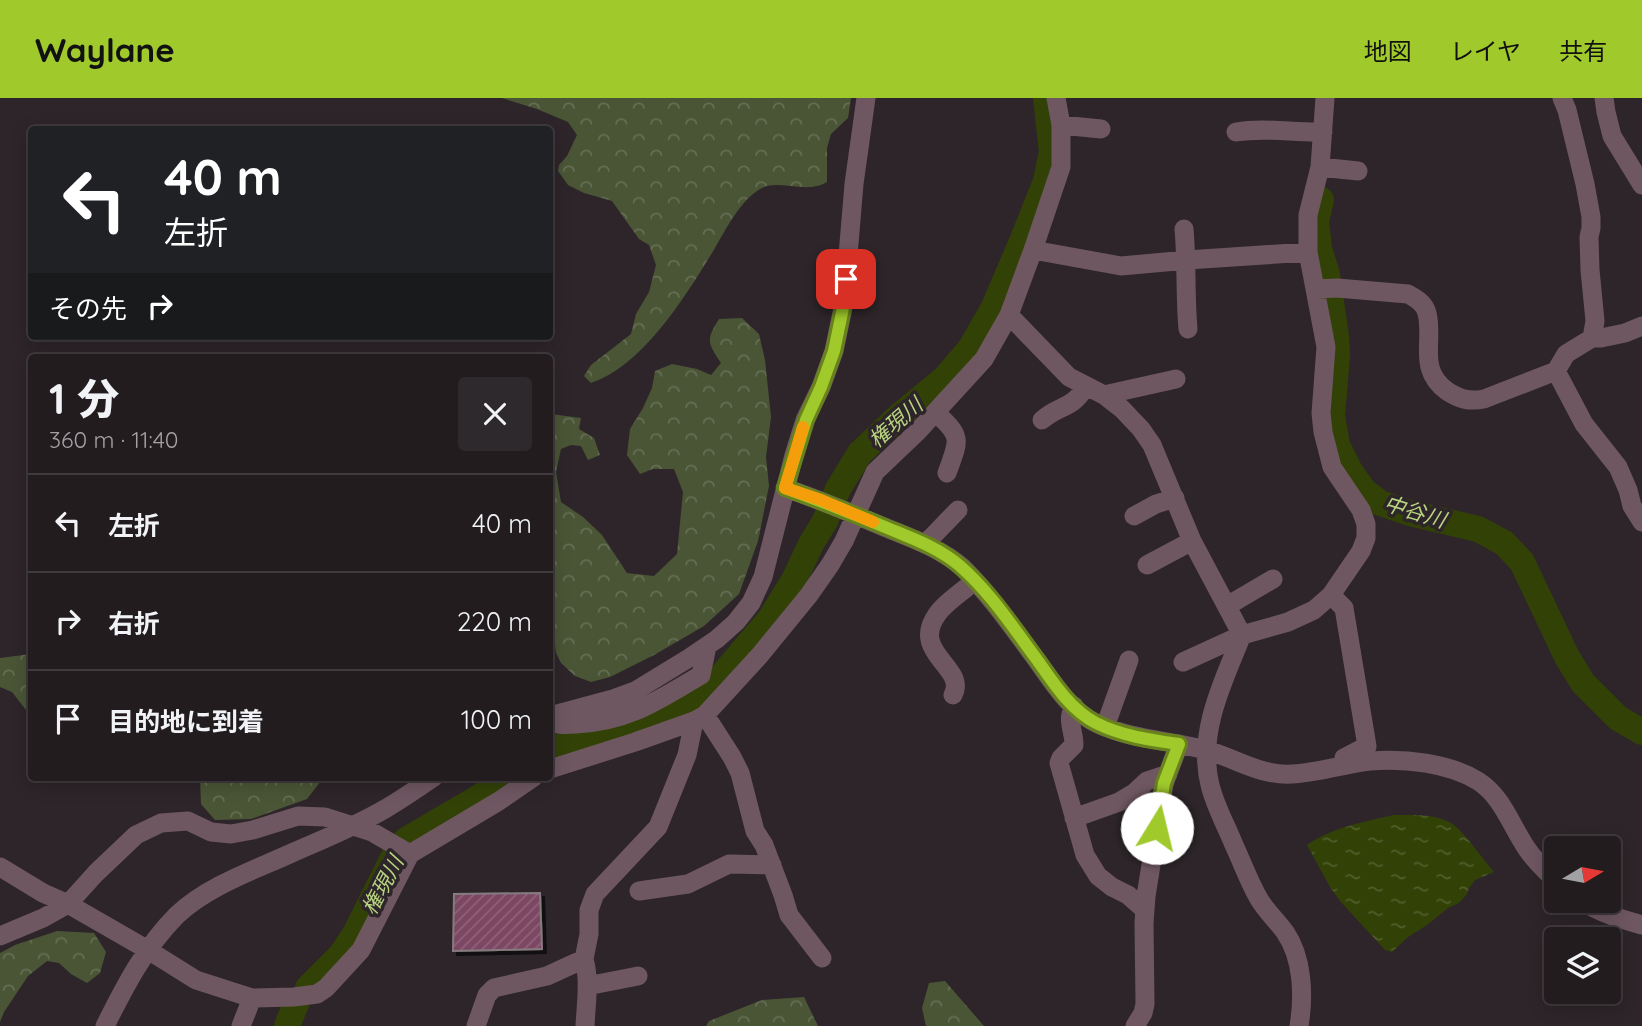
<!DOCTYPE html>
<html lang="ja">
<head>
<meta charset="utf-8">
<style>
	:root { --surface:#221c1f; --page:#2e292c; --text:#f1f3f6; --muted:#a2a1a4; --line:#3f3a3d; --accent:#a0c92b }
	body { margin:0; font-family:Quicksand,"Noto Sans JP",sans-serif; background:var(--page); color:var(--text); height:100vh; display:flex; flex-direction:column; font-size:26px; white-space:nowrap }
	* { box-sizing:border-box; margin:0 }
	p { font-size:23px; color:var(--muted) }
	.icon { flex:none; width:38px; height:38px; fill:none; stroke:currentColor; stroke-width:2; stroke-linecap:round; stroke-linejoin:round }
	.map { position:relative; flex:1; overflow:hidden }
	.side { position:absolute; left:28px; top:256px; width:525px; height:427px; display:flex; flex-direction:column; background:var(--surface); border-radius:7px; box-shadow:0 4px 18px #0003,0 0 0 2px var(--line) }
	.side>* { flex:none }
	.guide { position:absolute; left:28px; top:28px; width:525px; height:214px; border-radius:7px; box-shadow:0 4px 18px #0003,0 0 0 2px var(--line); background:#202124; color:#fff; overflow:hidden }
	.needle { width:46px; rotate:80deg }
	.tools { position:absolute; left:1544px; top:738px; display:grid; gap:14px }
	.tools a { display:grid; place-items:center; width:77px; height:77px; border-radius:7px; background:var(--surface); box-shadow:0 4px 18px #0003,0 0 0 2px var(--line); font-size:35px }
	.pin { position:absolute; display:grid; place-items:center; width:60px; height:60px; color:#fff; margin:-30px; border-radius:14px; box-shadow:0 4px 10px #0006 }
	.me { position:absolute; width:77px; margin:-38px; rotate:9deg; stroke-linejoin:round; filter:drop-shadow(0 0 5px #0008) }
	.turn { display:flex; align-items:center; gap:24px; height:147px; padding:0 21px; font-size:32px }
	.turn .icon { width:91px; height:91px; stroke-width:2.5 }
	.turn b { display:block; font-size:49px; line-height:60px }
	.then { display:flex; align-items:center; height:66px; padding:0 21px; background:#0003; gap:14px; font-size:26px }
	.round { display:grid; place-items:center; flex:none; width:74px; height:74px; border-radius:7px; background:var(--page) }
	.summary { display:flex; align-items:center; justify-content:space-between; height:119px; padding:0 21px }
	h1 { font-size:42px; font-weight:800; line-height:52px }
	ul { padding:0; list-style:none }
	li { display:flex; align-items:center; gap:21px; height:98px; padding:0 21px; border-top:2px solid var(--line) }
	li div { flex:1 }
	li b { display:block; font-size:26px }
	li em { font-style:normal }
	header { display:flex; align-items:center; gap:42px; box-sizing:border-box; height:98px; padding:0 35px; background:var(--accent); color:#111 }
	header strong { font-size:33px }
	nav { display:flex; gap:38px; margin-inline-start:auto; font-size:24px }
	.map>svg:first-child { display:block }
	.forest { fill:url(#forest-crowns) }
	.water { fill:url(#water-ripples) }
	.lines { fill:none; stroke-linecap:round; stroke-linejoin:round }
	.river { stroke:#324207; stroke-width:26 }
	.building { fill:url(#building-hatch); stroke:#867b80; stroke-width:2; filter:url(#shadow) }
	.minor { stroke:#6f5762; stroke-width:19 }
	.route-casing { stroke:#68831c; stroke-width:18 }
	.route { stroke:#a0c92b; stroke-width:12 }
	.slow { stroke:#f59e0b; stroke-width:12 }
	.labels { text-anchor:middle; dominant-baseline:central; stroke-width:7; stroke-linejoin:round; paint-order:stroke }
	.water-label { font-size:21px; font-style:italic; fill:#b8d481; stroke:#2d2529 }
</style>
</head>
<body>
<header>
<strong>Waylane</strong>
<nav><a>地図</a><a>レイヤ</a><a>共有</a></nav>
</header>
<div class="map">
<svg width="1642" height="928" viewBox="0 0 1642 928">
	<defs>
		<pattern id="forest-crowns" width="20" height="18" patternUnits="userSpaceOnUse" patternTransform="scale(1.75)"><rect width="20" height="18" fill="#4a5536"/><path d="M2 6a3 3 0 1 1 6 0M12 15a3 3 0 1 1 6 0" fill="none" stroke="#656e54"/></pattern>
		<pattern id="water-ripples" width="26" height="14" patternUnits="userSpaceOnUse" patternTransform="scale(1.75)"><rect width="26" height="14" fill="#324207"/><path d="M2 4q2-2 4 0t4 0M15 11q2-2 4 0t4 0" fill="none" stroke="#505e2c"/></pattern>
		<pattern id="building-hatch" width="6" height="6" patternUnits="userSpaceOnUse" patternTransform="scale(1.75)"><rect width="6" height="6" fill="#7c4762"/><path d="M-1 1l2-2M0 6l6-6M5 7l2-2" fill="none" stroke="#8f6279"/></pattern>
		<filter id="shadow"><feDropShadow dx="4" dy="4" stdDeviation="0" flood-color="#0009"/></filter>
	</defs>
	<rect width="100%" height="100%" fill="#2d2529"/>
	<path class="forest" d="M 502,0 L 851,0 L 848,20 L 831,36 L 827,50 L 827,84 C 806,97 778,80 760,91 C 740,103 726,131 715,150 C 687,196 644,267 591,285 L 584,278 L 591,267 L 631,236 L 636,216 L 649,194 L 656,167 L 649,147 L 639,141 L 612,103 L 584,95 L 568,87 L 558,73 L 559,67 L 567,58 L 577,37 L 568,24 L 537,11 Z
		M 742,220 L 759,236 L 765,262 L 771,319 L 766,359 L 769,388 L 758,443 L 739,496 L 704,528 L 654,557 L 610,579 L 591,584 L 575,578 L 561,565 L 556,555 L 554,539 L 550,509 L 550,317 L 551,316 L 581,320 L 579,331 L 594,340 L 600,357 L 588,362 L 581,348 L 571,347 L 561,351 L 556,374 L 561,404 L 583,419 L 602,437 L 627,475 L 654,478 L 677,456 L 683,394 L 674,371 L 653,371 L 640,376 L 627,357 L 630,331 L 643,310 L 652,290 L 655,273 L 672,266 L 697,271 L 711,277 L 721,265 C 707,244 706,242 719,221 Z
		M 31,556 L 32,556 L 31,615 L 26,612 L 12,594 L 0,589 L 0,560 Z
		M 200,679 L 324,679 L 307,701 L 251,721 L 215,722 L 201,706 Z
		M 57,833 L 94,835 L 106,854 L 100,875 L 87,885 L 71,876 L 59,865 L 47,863 L 28,878 L 4,914 L 0,924 L 0,855 L 15,847 Z
		M 945,883 L 984,928 L 926,928 L 922,910 L 929,885 Z
		M 804,899 L 818,928 L 706,928 L 709,923 L 762,902 Z"/>
	<path class="water" d="M 1394,717 C 1412,717 1438,715 1454,727 C 1467,738 1482,760 1494,774 L 1475,782 L 1469,790 L 1467,796 L 1459,805 L 1448,810 L 1427,827 L 1408,839 L 1392,854 L 1385,852 L 1340,803 L 1330,789 L 1307,747 C 1333,729 1364,724 1394,717 Z"/>
	<g class="lines">
		<path class="river" d="M 1321,102 L 1316,123 L 1319,151 L 1327,176 L 1336,238 L 1337,258 L 1332,318 L 1337,347 L 1350,373 L 1364,393 L 1380,405 L 1410,415 L 1478,431 L 1504,445 L 1522,464 L 1567,559 L 1583,585 L 1618,620 L 1642,634
			M 550,652 L 580,643 L 618,636 L 643,627 L 704,594 L 719,581 L 770,521 L 794,482 L 811,446 L 825,423 L 838,391 L 860,355 L 898,319 L 945,280 L 970,251 L 993,211 L 1023,141 L 1046,83 L 1052,54 L 1046,0
			M 308,890 L 341,857 L 355,836 L 395,756 L 406,742 L 478,700 L 500,686 L 507,679
			M 287,928 L 296,906"/>
	</g>
	<path class="building" d="M 540,795 L 542,851 L 453,853 L 454,796 Z"/>
	<g class="lines">
		<path class="minor" d="M 1562,0 L 1567,12 L 1585,86 L 1591,119 L 1591,130 L 1589,139 L 1590,172 L 1595,223 L 1592,240
			M 1604,0 L 1606,14 L 1612,38 L 1642,87
			M 1061,27 L 1101,31
			M 1236,34 C 1265,29 1294,35 1323,34
			M 1320,69 L 1358,73
			M 1184,131 C 1187,164 1185,198 1188,231
			M 1033,152 L 1121,168 L 1187,162 L 1308,154
			M 1316,191 L 1337,190 L 1408,196 C 1417,201 1424,205 1427,215 C 1434,244 1417,271 1447,293 C 1459,301 1469,304 1484,301 L 1556,273 L 1566,256 L 1592,240 L 1601,240 L 1625,235 L 1642,228
			M 1009,217 L 1069,279 L 1104,297 L 1122,311 L 1141,331 L 1152,347 L 1192,443 L 1242,537
			M 1556,273 L 1584,326 L 1618,369 L 1628,392 L 1632,408 L 1642,424
			M 1104,297 L 1176,281
			M 936,315 C 963,339 959,342 947,375
			M 1042,322 C 1060,306 1072,312 1086,288
			M 785,390 C 818,401 851,415 884,429 C 911,440 940,450 963,470 C 989,496 1011,527 1033,557 C 1051,581 1069,613 1098,626 C 1133,642 1169,642 1206,652 C 1235,660 1260,678 1292,676 C 1318,675 1344,666 1370,663 C 1404,660 1449,665 1478,683 C 1503,699 1511,728 1527,751 C 1535,763 1546,773 1556,783
			M 1134,418 L 1156,406 L 1175,400
			M 925,446 L 958,412
			M 1147,467 L 1192,443
			M 1331,497 L 1344,510 L 1367,648 L 1344,660 L 1344,667
			M 1227,508 L 1273,481
			M 1242,537 C 1223,584 1197,635 1210,687 C 1215,708 1226,727 1234,747 C 1242,764 1249,784 1259,801 C 1266,813 1277,823 1285,834 C 1303,860 1304,898 1299,928
			M 1183,564 L 1242,537 L 1288,524 L 1314,512 L 1331,497 L 1361,453 L 1366,440 L 1366,426 L 1361,412 L 1332,369 L 1323,334 L 1321,315 L 1326,249 L 1308,154 L 1308,117 L 1320,69 L 1325,0
			M 953,597 C 968,569 908,555 938,515 C 946,504 964,492 975,483
			M 1074,608 C 1066,623 1074,632 1074,647 L 1061,660 L 1059,665 L 1085,757 L 1098,778 L 1112,789 L 1128,797 L 1144,811
			M 705,617 L 732,659 L 740,675 L 755,733 L 764,747 L 783,797 L 789,817 L 822,860
			M 550,618 L 613,601 L 635,593 L 689,560 L 717,541 L 736,524 L 751,505 L 763,479 L 794,357 L 805,322 L 821,289 L 834,253 L 844,205 L 854,86 L 866,0
			M 550,624 C 558,628 567,626 576,626 C 628,624 658,602 701,577 L 707,548
			M 1105,629 L 1129,562
			M 550,671 L 635,644 L 694,623 L 705,617 L 760,557 L 809,497 L 830,467 L 844,443 L 875,374 L 918,333 L 984,261 L 1009,217 L 1033,152 L 1061,69 L 1061,27 L 1056,0
			M 1074,720 L 1119,704 L 1134,695 L 1147,683 L 1168,676
			M 0,769 L 43,795 L 68,806 L 148,852 L 196,882 L 252,900 L 294,899 L 317,896 L 326,890 L 361,852 L 410,756 L 499,703 L 534,679
			M 639,793 L 688,786 L 729,766 L 772,767
			M 1582,803 C 1600,815 1621,821 1642,827
			M 0,838 L 43,820 L 68,806 L 96,775 L 136,737 L 161,725 L 188,723 L 211,734 L 231,736 L 253,732 L 298,718 L 325,719 L 372,734 L 410,756
			M 584,861 C 590,882 586,906 585,928
			M 587,888 L 638,878
			M 105,928 C 125,888 145,849 177,817 C 209,787 255,772 294,754 C 324,741 356,728 385,711 C 402,701 418,690 434,679
			M 241,928 L 252,900
			M 476,928 L 487,897 L 494,890 L 547,878 L 584,861 L 589,836 L 589,812 L 595,796 L 658,729 L 687,657 L 694,623
			M 1135,928 L 1143,915 L 1145,906 L 1144,825 L 1146,798 L 1164,686 L 1179,646"/>
	</g>
	<g class="lines">
		<defs>
			<path id="route" d="M 846,181 L 844,205 L 834,253 L 821,289 L 806,322 L 785,390 C 819,402 851,415 885,429 C 911,440 938,449 960,468 C 991,495 1014,531 1038,563 C 1054,586 1071,612 1096,625 C 1122,638 1150,642 1179,646 L 1164,685 L 1157,730"/>
		</defs>
		<use href="#route" class="route-casing"/>
		<use href="#route" class="route"/>
		<path class="slow" d="M 803,329 L 785,390 L 821,402 L 873,424"/>
	</g>
	<g class="labels">
		<g class="water-label">
			<text transform="translate(895 324) rotate(-41)">権現川</text>
			<text transform="translate(1415 413) rotate(17)">中谷川</text>
			<text transform="translate(382 787) rotate(-62)">権現川</text>
		</g>
	</g>
</svg>
<div class="tools">
<a><svg class="needle" viewBox="-14 -14 28 28"><path d="M0-13l5 13h-10z" fill="#e53935"/><path d="M0 13l5-13h-10z" fill="#a2a1a4"/></svg></a>
<a><svg class="icon" aria-label="layers" viewBox="0 0 24 24"><path d="M12 4l9 5-9 5-9-5zM3 14l9 5 9-5"/></svg></a>
</div>
<div class="pin" style="left:846px;top:181px;background:#d93025"><svg class="icon" aria-label="arrive" viewBox="0 0 24 24"><path d="M6 21V4h12l-3 4 3 4H6"/></svg></div>
<svg class="me" style="left:1157px;top:730px" viewBox="-20 -20 40 40"><circle r="19" fill="#fff"/><path d="M0-13L10 11 0 6-10 11z" fill="#a0c92b"/></svg>
<div class="guide">
<div class="turn"><svg class="icon" aria-label="left" viewBox="0 0 24 24"><path d="M17 20v-9H6M10 6l-5 5 5 5"/></svg><div><b>40 m</b>左折</div></div>
<div class="then">その先<svg class="icon" aria-label="right" viewBox="0 0 24 24"><path d="M7 20v-9h11M14 6l5 5-5 5"/></svg></div>
</div>
<section class="side">
<div class="summary"><div><h1>1 分</h1><p>360 m · 11:40</p></div><a class="round"><svg class="icon" aria-label="close" viewBox="0 0 24 24"><path d="M6 6l12 12M18 6L6 18"/></svg></a></div>
<ul>
<li><svg class="icon" aria-label="left" viewBox="0 0 24 24"><path d="M17 20v-9H6M10 6l-5 5 5 5"/></svg><div><b>左折</b></div><em>40 m</em></li>
<li><svg class="icon" aria-label="right" viewBox="0 0 24 24"><path d="M7 20v-9h11M14 6l5 5-5 5"/></svg><div><b>右折</b></div><em>220 m</em></li>
<li><svg class="icon" aria-label="arrive" viewBox="0 0 24 24"><path d="M6 21V4h12l-3 4 3 4H6"/></svg><div><b>目的地に到着</b></div><em>100 m</em></li>
</ul>
</section>
</div>
</body>
</html>
